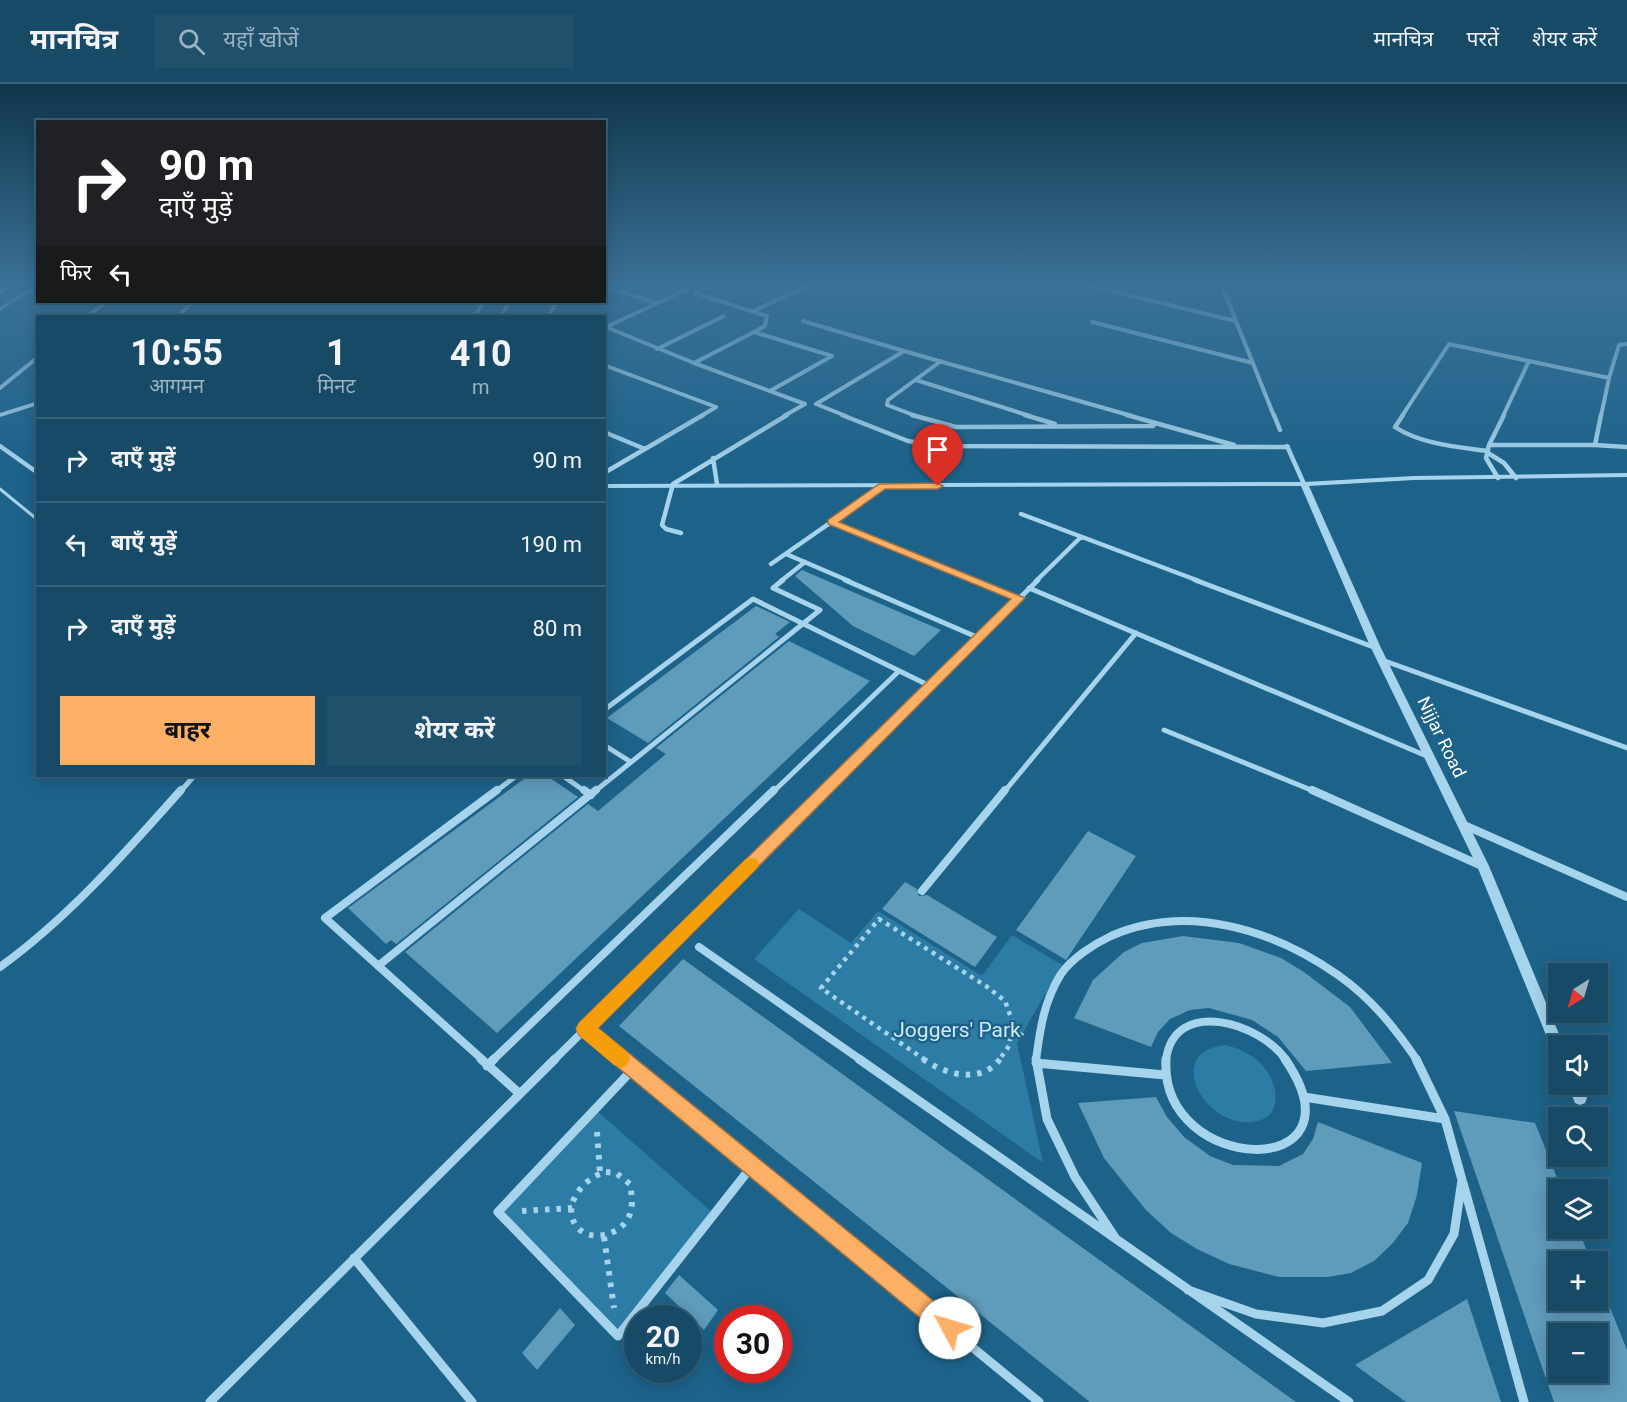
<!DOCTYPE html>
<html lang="hi">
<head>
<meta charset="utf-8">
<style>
	:root { --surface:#164a67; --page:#1f516d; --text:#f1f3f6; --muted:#9eb3c0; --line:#35627b; --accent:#fcb065 }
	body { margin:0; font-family:Roboto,"Noto Sans Devanagari",sans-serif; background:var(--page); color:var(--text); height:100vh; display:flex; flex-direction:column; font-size:22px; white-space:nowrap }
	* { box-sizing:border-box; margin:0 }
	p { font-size:20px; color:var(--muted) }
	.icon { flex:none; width:33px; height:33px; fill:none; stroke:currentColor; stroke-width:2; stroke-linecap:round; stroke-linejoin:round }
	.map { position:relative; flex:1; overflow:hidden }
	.side { position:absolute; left:36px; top:231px; width:570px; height:462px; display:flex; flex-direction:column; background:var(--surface); border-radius:0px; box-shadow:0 3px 15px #0003,0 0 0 2px var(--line) }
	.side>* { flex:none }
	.hud { position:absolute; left:36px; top:36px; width:570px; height:183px; border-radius:0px; box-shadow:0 3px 15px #0003,0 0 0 2px var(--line); background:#202124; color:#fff; overflow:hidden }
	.needle { width:39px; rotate:217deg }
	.fabs { position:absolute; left:1548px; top:879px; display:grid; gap:12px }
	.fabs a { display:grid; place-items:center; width:60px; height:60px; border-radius:0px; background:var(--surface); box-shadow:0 3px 15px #0003,0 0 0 2px var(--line); font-size:30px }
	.speed { position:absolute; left:624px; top:1221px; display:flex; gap:12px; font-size:30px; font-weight:700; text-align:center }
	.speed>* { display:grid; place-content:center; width:78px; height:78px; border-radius:50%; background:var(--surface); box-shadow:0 3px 15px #0003,0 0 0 2px var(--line); line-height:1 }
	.speed small { font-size:15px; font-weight:400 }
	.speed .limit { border:9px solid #d22; background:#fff; color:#111 }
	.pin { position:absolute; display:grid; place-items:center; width:51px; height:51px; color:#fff; margin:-62px -26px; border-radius:50% 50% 50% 0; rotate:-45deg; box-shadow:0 0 6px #0007 }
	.pin .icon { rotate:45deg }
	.me { position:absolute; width:66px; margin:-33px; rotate:309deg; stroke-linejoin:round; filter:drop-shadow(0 0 4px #0008) }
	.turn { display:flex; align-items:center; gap:21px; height:126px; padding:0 24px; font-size:27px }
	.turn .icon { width:78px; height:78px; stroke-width:2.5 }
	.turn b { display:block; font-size:42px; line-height:51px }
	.then { display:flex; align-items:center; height:57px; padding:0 24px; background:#0003; gap:12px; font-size:22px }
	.eta { display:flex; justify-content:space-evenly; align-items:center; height:102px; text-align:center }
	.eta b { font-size:36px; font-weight:700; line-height:42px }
	.button { display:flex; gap:12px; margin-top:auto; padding:12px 24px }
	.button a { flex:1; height:69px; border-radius:0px; background:var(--accent); color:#111; font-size:24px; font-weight:700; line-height:69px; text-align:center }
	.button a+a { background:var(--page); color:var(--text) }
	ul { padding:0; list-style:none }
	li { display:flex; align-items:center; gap:18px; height:84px; padding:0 24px; border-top:2px solid var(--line) }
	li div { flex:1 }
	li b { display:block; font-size:22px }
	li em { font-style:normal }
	header { display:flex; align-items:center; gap:36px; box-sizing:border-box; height:84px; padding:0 30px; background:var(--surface); border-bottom:2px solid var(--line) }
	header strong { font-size:28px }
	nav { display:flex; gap:33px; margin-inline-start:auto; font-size:21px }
	.search { width:420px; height:54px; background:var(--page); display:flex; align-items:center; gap:15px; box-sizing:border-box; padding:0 21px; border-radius:0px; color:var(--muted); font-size:22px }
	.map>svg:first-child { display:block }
	.green { fill:#2d7ca5 }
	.building { fill:#5f9bbb; fill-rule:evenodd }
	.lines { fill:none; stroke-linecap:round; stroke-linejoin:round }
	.path-far1 { stroke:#a6d4ec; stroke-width:4.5; stroke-dasharray:4 5; stroke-linecap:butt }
	.path { stroke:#a6d4ec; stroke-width:6; stroke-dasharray:4.5 7; stroke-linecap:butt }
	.service { stroke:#a6d4ec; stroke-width:3 }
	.minor-far4 { stroke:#a6d4ec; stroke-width:4 }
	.minor-far3 { stroke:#a6d4ec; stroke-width:4.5 }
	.minor-far2 { stroke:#a6d4ec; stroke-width:5 }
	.minor-far1 { stroke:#a6d4ec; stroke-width:8 }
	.minor { stroke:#a6d4ec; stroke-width:9 }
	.tertiary { fill:#a6d4ec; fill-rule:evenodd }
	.secondary { fill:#d3ebf9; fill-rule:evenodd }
	.route { fill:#fcb065; stroke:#a47242; stroke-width:1.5 }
	.slow { fill:#f59e0b }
	.labels { text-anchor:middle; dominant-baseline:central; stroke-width:5; stroke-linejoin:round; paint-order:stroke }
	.street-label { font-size:18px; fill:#fff; stroke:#1d6289 }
	.near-park-label { font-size:21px; fill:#cce9f9; stroke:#1d6289 }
</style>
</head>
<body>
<header>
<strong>मानचित्र</strong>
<div class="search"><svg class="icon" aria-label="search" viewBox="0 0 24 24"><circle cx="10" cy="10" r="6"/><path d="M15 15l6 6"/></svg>यहाँ खोजें</div>
<nav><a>मानचित्र</a><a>परतें</a><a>शेयर करें</a></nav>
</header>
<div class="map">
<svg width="1627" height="1318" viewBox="0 0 1627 1318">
	<rect width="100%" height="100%" fill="#1d6289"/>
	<path class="green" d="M 799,825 L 851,859 L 878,827 L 982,892 L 1012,851 L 1062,881 L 1017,959 L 1043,1079 L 754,875 Z
		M 1226,961 C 1240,965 1252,970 1262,981 C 1277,996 1285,1031 1257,1037 C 1207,1049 1160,967 1226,961 Z
		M 595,1025 L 714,1130 L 618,1252 L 498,1128 Z"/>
	<path class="building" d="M 802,486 L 941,546 L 914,572 L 853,542 L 795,492 Z
		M 756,522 L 790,538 L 775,550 L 779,553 L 648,659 L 607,634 Z
		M 789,557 L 870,597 L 497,949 L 405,868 L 588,720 L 598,727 L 666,670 L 656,664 Z
		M 528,692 L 547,692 L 578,713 L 396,860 L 391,856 L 386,860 L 348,824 Z
		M 1088,747 L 1136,772 L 1066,876 L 1016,846 Z
		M 905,798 L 917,805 L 919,812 L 927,811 L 997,853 L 975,883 L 882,825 Z
		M 1183,852 L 1239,859 L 1281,874 L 1304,888 L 1350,923 L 1392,979 L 1306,987 L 1278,953 L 1252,936 L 1209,924 L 1190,926 L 1170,935 L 1158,948 L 1151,963 L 1074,934 L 1093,896 L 1124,868 L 1142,859 Z
		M 683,875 L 1296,1318 L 1090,1318 L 619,942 Z
		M 1156,1013 L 1167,1033 L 1184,1053 L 1210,1072 L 1233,1081 L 1279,1082 L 1303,1070 L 1313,1055 L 1318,1038 L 1422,1079 L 1417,1111 L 1408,1139 L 1392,1160 L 1374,1177 L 1351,1189 L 1328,1193 L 1279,1193 L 1229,1180 L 1197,1165 L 1171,1149 L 1146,1126 L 1124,1099 L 1104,1074 L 1078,1019 Z
		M 1454,1027 L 1535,1039 L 1558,1096 L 1558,1144 L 1578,1144 L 1591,1178 L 1558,1178 L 1558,1216 L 1607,1216 L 1627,1266 L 1627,1318 L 1554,1318 ZM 1558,1250 L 1598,1250 L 1598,1288 L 1558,1288 Z
		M 679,1191 L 718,1226 L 704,1246 L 665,1209 Z
		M 1467,1215 L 1501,1318 L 1406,1318 L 1355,1281 Z
		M 560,1224 L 575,1241 L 537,1286 L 522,1269 Z"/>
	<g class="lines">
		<path class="path-far1" d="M 1012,945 L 1025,953
			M 925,976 L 821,904 L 879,835 L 986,902 L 1005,917 L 1013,939 L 1009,962 L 999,976"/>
		<path class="path" d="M 923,975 C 944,990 981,1001 1000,975
			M 597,1048 L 600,1089
			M 606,1088 L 616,1089 L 630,1100 C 632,1112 634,1125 627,1136 C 618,1151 591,1158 578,1144 C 559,1123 584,1093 606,1088 Z
			M 522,1127 L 572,1124
			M 604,1153 L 614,1224"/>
		<path class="service" d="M 0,405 L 38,436"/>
		<path class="minor-far4" d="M 604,202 L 653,218
			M 694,202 L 606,243 L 694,279
			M 706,202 L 695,209 L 767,232 L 765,242 L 754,248
			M 1091,202 L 1236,237
			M 1222,202 L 1274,332
			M 753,227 L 807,202
			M 88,232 L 106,218
			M 178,232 L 193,218
			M 475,232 L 483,218
			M 501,232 L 510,218
			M 549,232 L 556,218
			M 803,237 L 904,267
			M 1092,238 L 1253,279
			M 657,265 L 724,232
			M 604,281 L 716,323 L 701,332
			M 1609,294 L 1619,261 L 1627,260
			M 916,296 L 1030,332
			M 0,304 L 38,273
			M 770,307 L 832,272 L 754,248 L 694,279 L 805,320 L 784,332
			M 846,332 L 816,320 L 904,267 L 1132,332
			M 916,332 L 887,321 L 888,316 L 941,277
			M 1402,332 L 1449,260 L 1529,277
			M 1503,332 L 1529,277 L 1609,294 L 1601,332"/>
		<path class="minor-far3" d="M 842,331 L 908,357 L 937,362 L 1288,363
			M 912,331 L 956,343 L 1153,342
			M 1025,331 L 1055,340
			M 1127,331 L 1234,361
			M 1274,331 L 1280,346
			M 1403,331 L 1395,343 C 1420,360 1458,363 1488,367
			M 604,348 L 645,365
			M 1489,361 L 1595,361 L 1601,331
			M 1489,361 L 1486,374 L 1498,394
			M 1489,361 L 1504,331
			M 1595,361 L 1627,363
			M 0,362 L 38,389
			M 1287,362 L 1304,400
			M 1488,369 L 1504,379 L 1516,394
			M 713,374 L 717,400
			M 604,389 L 703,331
			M 1021,430 L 1199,497
			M 832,438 L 978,497
			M 681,449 L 666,445 L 662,441 L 673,400 L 787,331
			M 786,470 L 849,497
			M 771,480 L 883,402
			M 781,497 L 805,478
			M 1036,497 L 1081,453"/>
		<path class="minor-far2" d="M 845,496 L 979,554
			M 974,496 L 1019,514
			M 1195,496 L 1376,564
			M 1029,504 L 1429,673
			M 1382,576 L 1627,664
			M 604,626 L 753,515 L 930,602
			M 1164,646 L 1316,708
			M 604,661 L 631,678
			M 563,692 L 586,708
			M 180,708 L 194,692
			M 495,708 L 516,692
			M 594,708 L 820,526 L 773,504 L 783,496
			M 773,708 L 899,587
			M 824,708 L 1038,496
			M 1004,708 L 1136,549"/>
		<path class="minor-far1" d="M 584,706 L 591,711
			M 1312,706 L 1482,782
			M 1464,741 L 1627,813
			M 922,807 L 1005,706
			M 699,863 L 861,976
			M 378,882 L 596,706
			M 0,883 C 69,833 124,770 181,706
			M 585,945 L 623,976
			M 483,976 L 325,834 L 497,706
			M 493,976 L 774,706
			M 554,976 L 826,706
			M 1036,976 C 1040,945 1044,917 1061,890 C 1072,874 1094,860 1111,852 C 1187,819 1272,845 1338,891 C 1372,915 1394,943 1417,976
			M 1166,976 C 1174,912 1261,939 1286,976"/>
		<path class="minor" d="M 481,975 L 520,1010
			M 621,975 L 1039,1318
			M 859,975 L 1349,1318
			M 1036,975 L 1047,1035 L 1075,1093 L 1116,1155
			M 1166,975 C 1159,1092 1370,1099 1285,975
			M 1036,979 L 1165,991
			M 487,982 L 494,975
			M 633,985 L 498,1128 L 618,1252 L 752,1082
			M 1304,1013 L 1445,1035
			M 1463,1099 L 1524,1318
			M 354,1174 L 472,1318
			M 1188,1206 L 1256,1230 L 1323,1239 L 1382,1227 L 1428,1196 L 1454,1150 L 1462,1096 L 1445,1035 L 1416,975
			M 210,1318 L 555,975"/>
		<path class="tertiary" d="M 33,202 L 38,202 L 38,203 L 0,227 L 0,223 Z
			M 38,317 L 38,321 L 0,333 L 0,329 Z
			M 1627,389 L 1627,393 L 1414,396 L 1309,402 L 1381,564 L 1489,782 L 1564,962 L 1558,962 L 1558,970 L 1553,968 L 1477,782 L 1371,564 L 1301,402 L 604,404 L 604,400 L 1304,398 L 1414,392 Z
			M 1567,1000 L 1581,1000 L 1587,1014 L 1585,1019 L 1580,1021 L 1575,1019 Z"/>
		<path class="secondary" d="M 7,202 L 14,202 L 0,211 L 0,206 Z"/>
	</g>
	<linearGradient id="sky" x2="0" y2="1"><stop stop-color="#10364b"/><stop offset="0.52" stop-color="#3a7197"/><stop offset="1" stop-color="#3a7197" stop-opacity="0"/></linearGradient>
	<rect width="1627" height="386" fill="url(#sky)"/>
	<path class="route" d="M 879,400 L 938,399 L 943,402 L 938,405 L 885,405 L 839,438 L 1025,514 L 598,944 L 957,1236 L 961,1244 L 957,1252 L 950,1255 L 942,1252 L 579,951 L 576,945 L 579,939 L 1011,515 L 828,440 L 828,436 Z"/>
	<path class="slow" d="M 751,774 L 757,775 L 759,780 L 757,784 L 598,944 L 627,968 L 630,975 L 627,981 L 621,984 L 614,981 L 579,951 L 576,945 L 579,939 L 746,775 Z"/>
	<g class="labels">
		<g class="street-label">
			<text transform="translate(1442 653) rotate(64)">Nijjar Road</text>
		</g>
		<g class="near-park-label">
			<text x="957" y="946">Joggers' Park</text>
		</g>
	</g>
</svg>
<div class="fabs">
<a><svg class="needle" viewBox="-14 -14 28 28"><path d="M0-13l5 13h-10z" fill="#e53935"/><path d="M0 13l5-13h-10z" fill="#9eb3c0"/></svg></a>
<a><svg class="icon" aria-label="sound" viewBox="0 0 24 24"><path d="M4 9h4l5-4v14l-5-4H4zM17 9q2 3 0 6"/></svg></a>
<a><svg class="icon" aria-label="search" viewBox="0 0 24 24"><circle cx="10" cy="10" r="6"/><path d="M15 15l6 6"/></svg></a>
<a><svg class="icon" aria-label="layers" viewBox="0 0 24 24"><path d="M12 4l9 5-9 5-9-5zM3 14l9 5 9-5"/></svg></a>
<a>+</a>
<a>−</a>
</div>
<div class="speed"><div>20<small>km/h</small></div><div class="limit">30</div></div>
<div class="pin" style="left:938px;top:402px;background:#d93025"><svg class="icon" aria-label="arrive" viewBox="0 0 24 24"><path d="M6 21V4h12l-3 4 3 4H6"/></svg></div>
<svg class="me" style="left:950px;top:1244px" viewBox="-20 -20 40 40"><circle r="19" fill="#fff"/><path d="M0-13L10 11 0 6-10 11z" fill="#fcb065"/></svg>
<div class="hud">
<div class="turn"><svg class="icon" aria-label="right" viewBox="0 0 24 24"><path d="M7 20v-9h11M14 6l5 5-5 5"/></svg><div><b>90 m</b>दाएँ मुड़ें</div></div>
<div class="then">फिर<svg class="icon" aria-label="left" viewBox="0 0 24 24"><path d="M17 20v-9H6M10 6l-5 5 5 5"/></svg></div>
</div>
<section class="side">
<div class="eta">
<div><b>10:55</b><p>आगमन</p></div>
<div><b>1</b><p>मिनट</p></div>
<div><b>410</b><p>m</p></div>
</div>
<ul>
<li><svg class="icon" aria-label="right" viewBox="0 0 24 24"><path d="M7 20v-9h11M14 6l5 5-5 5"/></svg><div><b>दाएँ मुड़ें</b></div><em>90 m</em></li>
<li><svg class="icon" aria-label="left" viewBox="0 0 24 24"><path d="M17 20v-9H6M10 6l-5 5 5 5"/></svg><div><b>बाएँ मुड़ें</b></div><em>190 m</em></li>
<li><svg class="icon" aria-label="right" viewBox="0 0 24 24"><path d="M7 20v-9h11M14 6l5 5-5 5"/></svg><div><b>दाएँ मुड़ें</b></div><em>80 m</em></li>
</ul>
<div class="button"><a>बाहर</a><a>शेयर करें</a></div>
</section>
</div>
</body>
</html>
